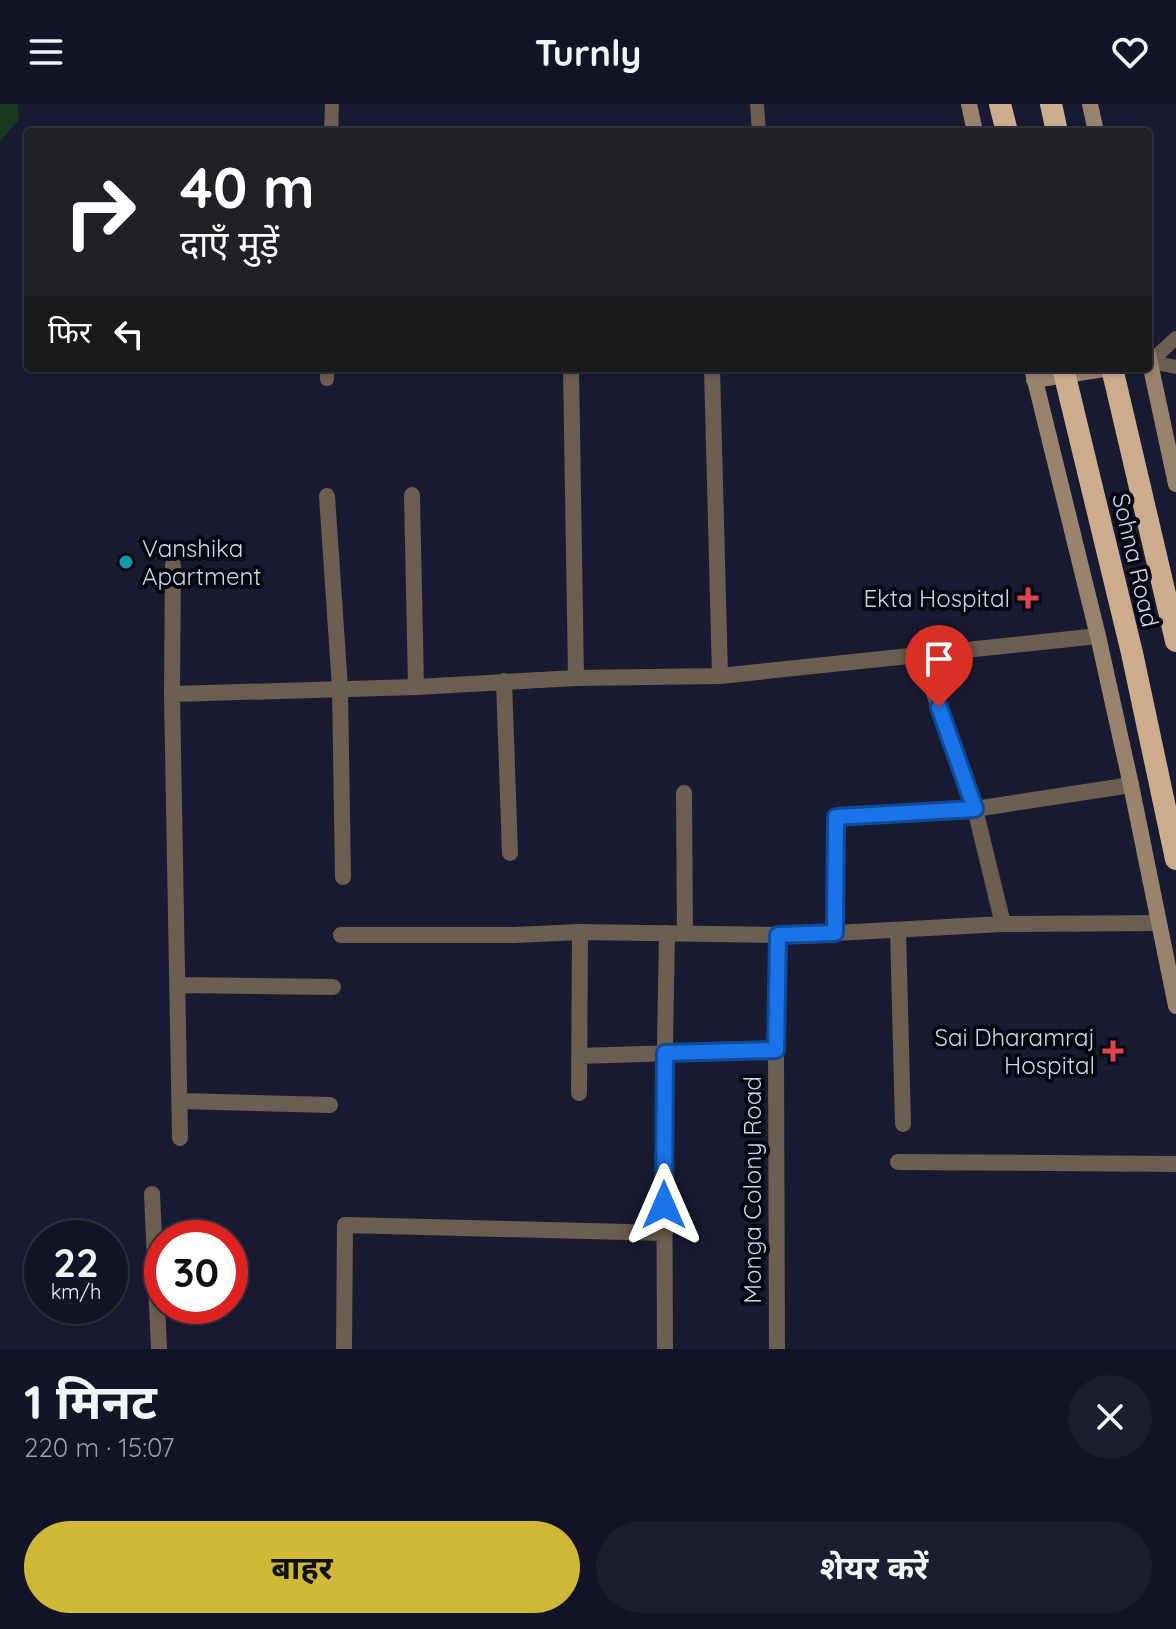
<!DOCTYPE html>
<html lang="hi">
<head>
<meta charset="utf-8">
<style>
	:root { --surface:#131426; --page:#1c1d2e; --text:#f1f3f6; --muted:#9d9ea7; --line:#323343; --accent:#cfb837 }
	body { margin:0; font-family:Quicksand,"Noto Sans Devanagari",sans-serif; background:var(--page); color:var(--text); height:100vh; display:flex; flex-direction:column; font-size:30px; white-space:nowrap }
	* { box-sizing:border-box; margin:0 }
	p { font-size:26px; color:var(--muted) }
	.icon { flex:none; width:44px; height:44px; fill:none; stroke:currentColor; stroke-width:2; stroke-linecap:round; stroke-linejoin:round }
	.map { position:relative; height:1245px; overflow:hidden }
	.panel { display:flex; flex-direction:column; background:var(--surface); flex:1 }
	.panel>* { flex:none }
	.banner { position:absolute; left:24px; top:24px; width:1128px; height:244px; border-radius:8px; box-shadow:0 2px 6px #0004,0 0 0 2px var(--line); background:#202124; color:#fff; overflow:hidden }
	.speed { position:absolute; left:24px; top:1116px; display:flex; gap:16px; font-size:40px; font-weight:700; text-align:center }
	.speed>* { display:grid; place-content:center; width:104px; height:104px; border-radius:50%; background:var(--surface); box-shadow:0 2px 6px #0004,0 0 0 2px var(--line); line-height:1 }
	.speed small { font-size:20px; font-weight:400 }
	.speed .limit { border:12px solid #d22; background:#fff; color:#111 }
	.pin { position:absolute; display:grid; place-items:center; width:68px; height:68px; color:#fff; margin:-82px -34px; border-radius:50% 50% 50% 0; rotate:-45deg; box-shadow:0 0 8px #0007 }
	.pin .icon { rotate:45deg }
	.me { position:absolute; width:88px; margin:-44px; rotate:0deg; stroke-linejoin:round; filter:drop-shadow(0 0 6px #0008) }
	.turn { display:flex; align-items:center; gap:28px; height:168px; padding:0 24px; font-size:36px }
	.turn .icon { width:104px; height:104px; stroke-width:2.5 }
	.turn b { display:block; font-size:56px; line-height:68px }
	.then { display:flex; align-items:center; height:76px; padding:0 24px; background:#0003; gap:16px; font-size:30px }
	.round { display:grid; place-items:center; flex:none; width:84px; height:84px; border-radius:42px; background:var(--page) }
	.overview { display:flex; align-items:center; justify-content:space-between; height:136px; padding:0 24px }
	h1 { font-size:48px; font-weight:700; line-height:60px }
	.button { display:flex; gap:16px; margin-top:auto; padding:16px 24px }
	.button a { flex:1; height:92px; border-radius:48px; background:var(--accent); color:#111; font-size:32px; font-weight:700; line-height:92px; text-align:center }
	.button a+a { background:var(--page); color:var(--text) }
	header { display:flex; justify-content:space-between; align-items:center; height:104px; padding:0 24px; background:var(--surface); font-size:36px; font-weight:700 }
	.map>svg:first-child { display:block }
	.green { fill:#183820 }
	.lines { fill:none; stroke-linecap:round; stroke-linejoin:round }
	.service { stroke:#6c5e50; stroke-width:14 }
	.minor { stroke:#6c5e50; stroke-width:16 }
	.secondary { stroke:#99836d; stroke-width:16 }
	.trunk { stroke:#ccac8d; stroke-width:22 }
	.trunk-bridge { stroke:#ccac8d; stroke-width:22 }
	.route-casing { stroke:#114b97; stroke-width:20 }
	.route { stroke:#1a73e8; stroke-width:14 }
	.culture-dot { fill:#0f9aa8; stroke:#060711; stroke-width:3 }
	.health-dot { fill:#e0444e; stroke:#060711; stroke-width:3 }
	.labels { text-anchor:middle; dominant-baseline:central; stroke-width:8; stroke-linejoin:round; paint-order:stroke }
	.poi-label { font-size:24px; fill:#d2d4e5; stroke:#060711; text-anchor:end }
	.street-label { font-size:24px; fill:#d2d4e5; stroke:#060711 }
</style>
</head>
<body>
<header><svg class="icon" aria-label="menu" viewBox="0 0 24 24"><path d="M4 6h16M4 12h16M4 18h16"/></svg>Turnly<svg class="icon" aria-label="heart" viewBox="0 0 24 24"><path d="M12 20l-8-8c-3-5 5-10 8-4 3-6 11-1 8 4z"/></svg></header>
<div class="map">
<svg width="1176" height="1245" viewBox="0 0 1176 1245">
	<rect width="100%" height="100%" fill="#191b32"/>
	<path class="green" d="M 0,0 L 18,0 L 19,16 L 0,37 Z"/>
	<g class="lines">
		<path class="service" d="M 757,0 L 759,28
			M 331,28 L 332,0
			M 1150,258 L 1176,234
			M 1150,258 L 1176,263
			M 327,264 L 327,275"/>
		<path class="minor" d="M 571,264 L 576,574
			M 712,264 L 720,572
			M 412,391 L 416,583
			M 327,392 L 340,584 L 343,773
			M 173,461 L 172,590 L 180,1034
			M 921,552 L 975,705 L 1003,820
			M 504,577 L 510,749
			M 172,590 L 416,583 L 576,574 L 720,572 L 1098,532
			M 684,689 L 685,829
			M 898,826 L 903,1020
			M 835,829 L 836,713 L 975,705 L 1131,681
			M 341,831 L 514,831 L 580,828 L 778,831 L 835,829 L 1003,820 L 1158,819
			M 178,881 L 333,883
			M 579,952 L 776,946
			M 579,989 L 580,828
			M 180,997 L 330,1001
			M 898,1058 L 1176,1060
			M 152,1090 L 159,1245
			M 344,1245 L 345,1121 L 665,1129
			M 665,1245 L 664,996 L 667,829
			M 777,1245 L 776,946 L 778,831"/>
		<path class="secondary" d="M 969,0 L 975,28
			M 1090,0 L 1096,28
			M 1148,250 L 1176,380
			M 1032,264 L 1098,532 L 1131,681 L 1176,902
			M 1034,276 L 1110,264"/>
		<path class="trunk" d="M 1000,0 L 1007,28
			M 1051,0 L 1057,28
			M 1112,264 L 1176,537
			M 1070,293 L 1132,549 L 1176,755"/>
		<path class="trunk-bridge" d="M 1063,264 L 1070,293"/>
	</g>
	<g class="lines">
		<defs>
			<path id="route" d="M 664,1101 L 665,949 L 776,946 L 778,831 L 835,829 L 836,713 L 975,705 L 939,603"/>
		</defs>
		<use href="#route" class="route-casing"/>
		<use href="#route" class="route"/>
	</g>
	<circle class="culture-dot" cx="126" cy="458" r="8"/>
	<g class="health-dot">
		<path d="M1024 482h8v8h8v8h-8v8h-8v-8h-8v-8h8z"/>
		<path d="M1109 935h8v8h8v8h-8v8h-8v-8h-8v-8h8z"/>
	</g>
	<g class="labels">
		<g class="poi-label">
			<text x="142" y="444" text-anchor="start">Vanshika<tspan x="142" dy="28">Apartment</tspan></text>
			<text x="1010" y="494">Ekta Hospital</text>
			<text x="1095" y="933">Sai Dharamraj<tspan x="1095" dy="28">Hospital</tspan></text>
		</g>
		<g class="street-label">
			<text transform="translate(1136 456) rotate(77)">Sohna Road</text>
			<text transform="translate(752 1086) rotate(-90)">Monga Colony Road</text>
		</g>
	</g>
</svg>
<div class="speed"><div>22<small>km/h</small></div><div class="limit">30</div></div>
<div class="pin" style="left:939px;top:603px;background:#d93025"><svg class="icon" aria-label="arrive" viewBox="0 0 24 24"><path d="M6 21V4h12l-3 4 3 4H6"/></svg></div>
<svg class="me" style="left:664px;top:1101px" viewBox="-20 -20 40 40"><path d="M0-17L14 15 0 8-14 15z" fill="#1a73e8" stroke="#fff" stroke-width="4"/></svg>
<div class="banner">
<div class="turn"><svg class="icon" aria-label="right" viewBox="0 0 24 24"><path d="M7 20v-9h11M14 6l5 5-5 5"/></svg><div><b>40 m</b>दाएँ मुड़ें</div></div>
<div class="then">फिर<svg class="icon" aria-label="left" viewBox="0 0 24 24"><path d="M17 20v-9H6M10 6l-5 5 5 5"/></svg></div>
</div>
</div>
<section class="panel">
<div class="overview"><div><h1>1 मिनट</h1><p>220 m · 15:07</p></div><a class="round"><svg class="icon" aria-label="close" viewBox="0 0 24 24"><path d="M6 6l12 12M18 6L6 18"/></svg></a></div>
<div class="button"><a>बाहर</a><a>शेयर करें</a></div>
</section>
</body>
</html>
